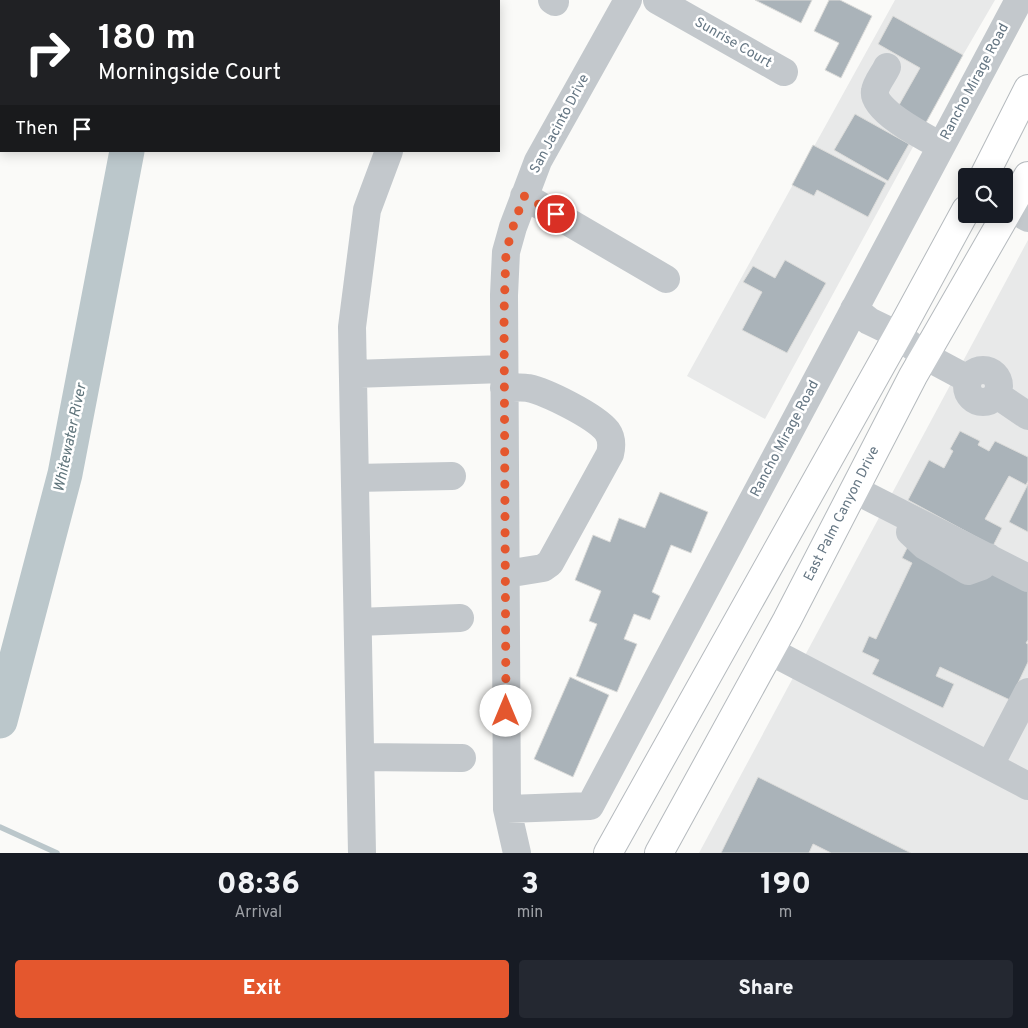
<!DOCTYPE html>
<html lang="en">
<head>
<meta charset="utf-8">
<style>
	:root { --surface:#171b24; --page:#242831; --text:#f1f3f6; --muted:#9ea1a6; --accent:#e4572e }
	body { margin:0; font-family:Overpass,sans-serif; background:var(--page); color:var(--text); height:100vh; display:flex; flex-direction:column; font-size:19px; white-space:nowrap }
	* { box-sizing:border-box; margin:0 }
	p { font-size:16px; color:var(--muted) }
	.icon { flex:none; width:28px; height:28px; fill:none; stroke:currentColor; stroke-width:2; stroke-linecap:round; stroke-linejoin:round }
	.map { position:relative; height:853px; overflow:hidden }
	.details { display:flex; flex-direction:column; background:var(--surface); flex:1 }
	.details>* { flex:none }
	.hud { position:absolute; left:0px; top:0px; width:500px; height:152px; box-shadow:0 2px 12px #0003; background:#202124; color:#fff; overflow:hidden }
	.controls { position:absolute; left:958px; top:168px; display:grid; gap:10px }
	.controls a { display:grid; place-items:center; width:55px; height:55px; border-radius:5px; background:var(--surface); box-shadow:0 2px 12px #0003; font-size:25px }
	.pin { position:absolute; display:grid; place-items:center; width:42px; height:42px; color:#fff; margin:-21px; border:2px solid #fff; border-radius:50%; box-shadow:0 1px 5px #0007 }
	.me { position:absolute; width:55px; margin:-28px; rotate:0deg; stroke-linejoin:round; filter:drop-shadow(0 0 4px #0008) }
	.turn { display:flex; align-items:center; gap:18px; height:105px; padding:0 15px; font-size:22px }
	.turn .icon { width:65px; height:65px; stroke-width:2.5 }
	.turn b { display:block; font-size:35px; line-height:42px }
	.then { display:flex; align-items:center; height:48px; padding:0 15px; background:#0003; gap:10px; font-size:19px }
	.eta { display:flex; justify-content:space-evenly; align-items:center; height:85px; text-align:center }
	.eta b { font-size:30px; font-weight:800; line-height:35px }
	.cta { display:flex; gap:10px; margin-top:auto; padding:10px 15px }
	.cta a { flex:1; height:58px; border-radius:5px; background:var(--accent); color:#fff; font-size:20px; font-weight:800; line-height:58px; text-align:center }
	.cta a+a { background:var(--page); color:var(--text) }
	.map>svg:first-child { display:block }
	.built { fill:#e8e9e9 }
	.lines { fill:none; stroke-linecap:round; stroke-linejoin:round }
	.stream { stroke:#bbc7cb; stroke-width:5.5 }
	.river { stroke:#bbc7cb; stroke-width:35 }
	.building { fill:#aab3b9; stroke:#dcdcda }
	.major-casing { stroke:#b5babe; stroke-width:30 }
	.minor { stroke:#c3c8cc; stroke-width:28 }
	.major { stroke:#fff; stroke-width:28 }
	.route { stroke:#e4572e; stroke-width:9; stroke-dasharray:0 16.2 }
	.labels { text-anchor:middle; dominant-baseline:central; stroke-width:5; stroke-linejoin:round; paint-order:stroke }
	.street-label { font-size:14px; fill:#657683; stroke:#fff }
	.water-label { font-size:15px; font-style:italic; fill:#60757c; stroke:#fff }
</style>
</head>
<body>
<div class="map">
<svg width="1028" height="853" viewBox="0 0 1028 853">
	<rect width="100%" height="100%" fill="#fafaf8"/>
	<path class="built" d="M 895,0 L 995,0 L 963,55 L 765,419 L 687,376 Z
		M 1028,240 L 1028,853 L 699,853 Z"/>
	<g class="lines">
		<path class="stream" d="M 0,827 L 57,853"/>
		<path class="river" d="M 156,1 L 156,0
			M 0,721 L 65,474 L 127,151"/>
	</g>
	<path class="building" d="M 755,0 L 812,0 L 801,23 Z
		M 829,0 L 840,0 L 872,16 L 841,78 L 825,70 L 839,43 L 814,31 Z
		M 893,16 L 963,55 L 923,128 L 895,112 L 920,68 L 878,44 Z
		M 855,114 L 909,144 L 888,181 L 834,150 Z
		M 813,145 L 886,183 L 868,217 L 817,190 L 814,196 L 792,185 Z
		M 785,260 L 826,283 L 787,353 L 742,330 L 762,292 L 743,282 L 753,266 L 775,278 Z
		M 960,431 L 980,441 L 978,445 L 989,451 L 995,441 L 1028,457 L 1028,481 L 1026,485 L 1009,476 L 985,519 L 1002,528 L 993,546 L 908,500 L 929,460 L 944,468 L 953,451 L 950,449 Z
		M 1028,484 L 1028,532 L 1009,522 Z
		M 660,492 L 708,512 L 691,553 L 671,545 L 652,592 L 660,596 L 650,620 L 634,614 L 624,639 L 637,644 L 617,692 L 576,676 L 597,624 L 589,621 L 601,591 L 575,580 L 593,535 L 610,542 L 619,518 L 645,528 Z
		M 907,548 L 941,548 L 1028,589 L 1028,640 L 1026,643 L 1028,644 L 1028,662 L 1010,700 L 940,667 L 936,676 L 954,684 L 943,708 L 872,674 L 879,660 L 862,652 L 869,636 L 876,639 L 912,563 L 902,558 Z
		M 570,677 L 609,695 L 573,777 L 534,759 Z
		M 758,777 L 911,853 L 831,853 L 813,844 L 809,853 L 721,853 Z"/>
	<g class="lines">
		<defs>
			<path id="major" d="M 984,176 L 1028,89
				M 608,853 L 898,335 L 966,210
				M 659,853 L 787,620 L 913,376 L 1028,176"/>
		</defs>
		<use href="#major" class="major-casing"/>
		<path class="minor" d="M 552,0 L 555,2
			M 657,0 L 784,72
			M 458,1 L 459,0
			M 887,67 C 884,74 876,83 875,91 C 871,110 926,138 941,146
			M 524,196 L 666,279
			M 1011,208 L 1028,218
			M 854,309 L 869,321 L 898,335 L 925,356 L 968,379
			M967 386a16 16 0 1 1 32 0a16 16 0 1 1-32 0Z
			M 353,374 L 504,369
			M 504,388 C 512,388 521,387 528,388 C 547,392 595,416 607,431 C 612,438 612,446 610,454 L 550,563 L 543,568 L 506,574
			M 997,395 L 1028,416
			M 355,478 L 452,476
			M 855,490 L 1028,578
			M 910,532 L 925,546 L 968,571 L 982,566 L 988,557
			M 358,622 L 460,618
			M 770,651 L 1028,786
			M 361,757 L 462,758
			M 990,765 L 1028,692
			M 507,809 L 590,806 L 1019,0
			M 362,853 L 352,327 L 367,210 L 389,151
			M 517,853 L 507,809 L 504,295 L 506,252 L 513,227 L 538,161 L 628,0"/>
		<use href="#major" class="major"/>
	</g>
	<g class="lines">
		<path class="route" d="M 506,711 L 504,314 L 506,252 L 513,227 L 524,196 L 556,214"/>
	</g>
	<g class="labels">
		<g class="street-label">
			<text transform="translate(733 43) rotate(30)">Sunrise Court</text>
			<text transform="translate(975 82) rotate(-62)">Rancho Mirage Road</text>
			<text transform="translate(560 124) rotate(-62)">San Jacinto Drive</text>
			<text transform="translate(785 439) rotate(-62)">Rancho Mirage Road</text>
			<text transform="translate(842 514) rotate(-63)">East Palm Canyon Drive</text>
		</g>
		<g class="water-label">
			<text transform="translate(71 438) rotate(-78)">Whitewater River</text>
		</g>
	</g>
</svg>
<div class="controls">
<a><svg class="icon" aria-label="search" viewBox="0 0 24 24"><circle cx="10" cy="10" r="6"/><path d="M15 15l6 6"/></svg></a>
</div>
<div class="pin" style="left:556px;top:214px;background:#d93025"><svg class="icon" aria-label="arrive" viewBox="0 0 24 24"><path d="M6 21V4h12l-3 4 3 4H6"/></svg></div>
<svg class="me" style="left:506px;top:711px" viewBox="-20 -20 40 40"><circle r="19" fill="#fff"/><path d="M0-13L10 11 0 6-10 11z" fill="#e4572e"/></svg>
<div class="hud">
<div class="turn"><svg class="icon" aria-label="right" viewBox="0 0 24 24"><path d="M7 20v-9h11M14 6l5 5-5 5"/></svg><div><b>180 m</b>Morningside Court</div></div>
<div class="then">Then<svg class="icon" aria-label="arrive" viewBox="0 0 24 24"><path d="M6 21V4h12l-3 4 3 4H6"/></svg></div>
</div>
</div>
<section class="details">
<div class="eta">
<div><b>08:36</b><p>Arrival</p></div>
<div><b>3</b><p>min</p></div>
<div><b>190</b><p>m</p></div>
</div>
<div class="cta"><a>Exit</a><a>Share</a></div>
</section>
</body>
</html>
